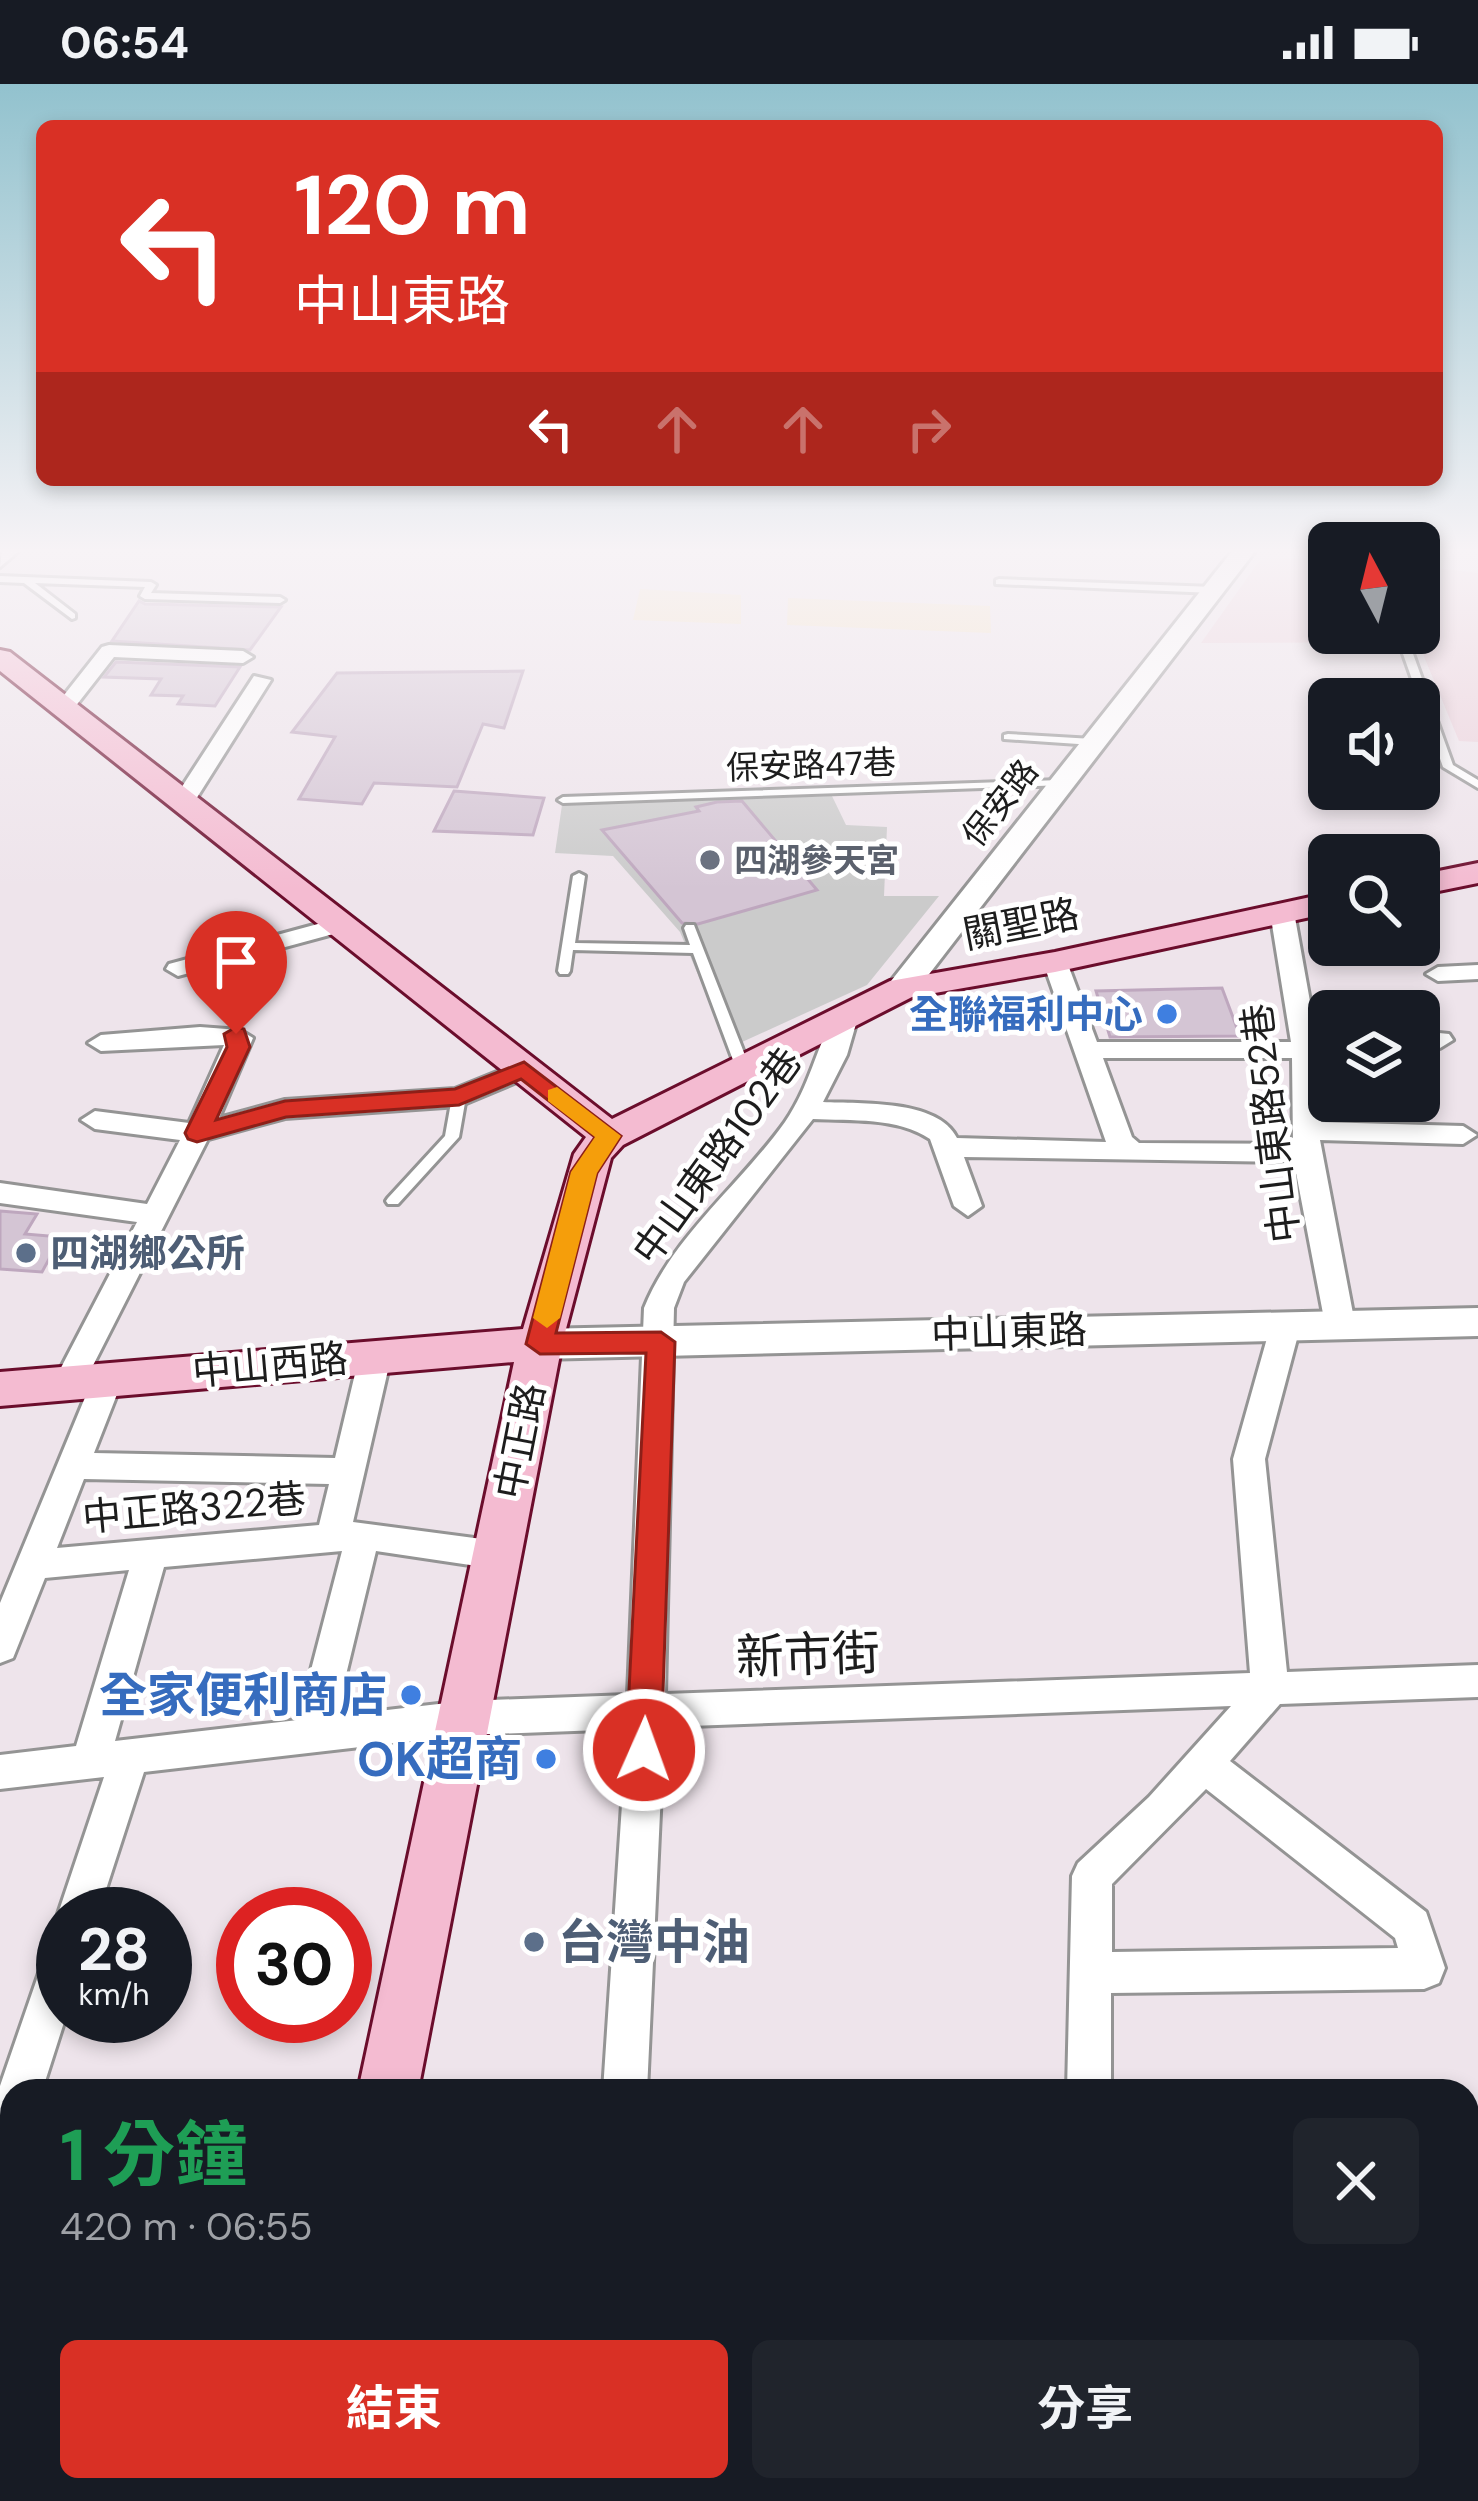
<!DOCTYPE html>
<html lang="zh-TW">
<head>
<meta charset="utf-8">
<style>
	:root { --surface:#171b24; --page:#20242c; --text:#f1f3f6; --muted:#9ea1a6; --accent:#d93025 }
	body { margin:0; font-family:"DM Sans","Noto Sans TC",sans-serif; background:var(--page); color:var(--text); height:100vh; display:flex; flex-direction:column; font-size:45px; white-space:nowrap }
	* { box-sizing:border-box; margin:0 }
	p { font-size:39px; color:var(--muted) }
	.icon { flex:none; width:66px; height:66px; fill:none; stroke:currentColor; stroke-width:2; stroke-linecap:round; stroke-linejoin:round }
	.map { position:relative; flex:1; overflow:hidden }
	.panel { position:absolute; left:0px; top:1995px; width:1479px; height:423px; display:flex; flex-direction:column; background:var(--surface); border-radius:36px 36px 0 0; box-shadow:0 6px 18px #0003 }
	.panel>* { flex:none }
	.top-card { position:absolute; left:36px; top:36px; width:1407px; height:366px; border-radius:18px; box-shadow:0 6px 18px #0003; background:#d93025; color:#fff; overflow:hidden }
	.needle { width:78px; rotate:353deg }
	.fabs { position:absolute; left:1308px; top:438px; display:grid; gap:24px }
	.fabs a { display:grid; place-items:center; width:132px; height:132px; border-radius:18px; background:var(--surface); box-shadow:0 6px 18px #0003; font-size:60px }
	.speed { position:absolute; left:36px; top:1803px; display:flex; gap:24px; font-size:60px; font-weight:700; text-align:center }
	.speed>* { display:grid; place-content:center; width:156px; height:156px; border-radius:50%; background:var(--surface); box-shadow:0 6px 18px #0003; line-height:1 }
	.speed small { font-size:30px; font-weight:400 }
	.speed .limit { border:18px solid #d22; background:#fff; color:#111 }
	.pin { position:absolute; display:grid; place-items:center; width:102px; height:102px; color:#fff; margin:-123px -51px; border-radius:50% 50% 50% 0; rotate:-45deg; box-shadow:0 0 12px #0007 }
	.pin .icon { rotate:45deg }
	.me { position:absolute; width:132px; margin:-66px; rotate:2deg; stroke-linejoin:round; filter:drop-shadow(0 0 9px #0008) }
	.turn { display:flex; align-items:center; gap:42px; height:252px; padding:0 60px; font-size:54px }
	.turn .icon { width:156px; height:156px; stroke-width:2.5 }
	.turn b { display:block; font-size:84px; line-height:102px }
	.lanes { display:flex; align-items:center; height:114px; padding:0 60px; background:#0003; justify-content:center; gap:60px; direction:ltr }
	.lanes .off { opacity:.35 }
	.round { display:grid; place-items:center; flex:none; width:126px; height:126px; border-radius:18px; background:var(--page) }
	.headline { display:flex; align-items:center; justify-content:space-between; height:204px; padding:0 60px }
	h1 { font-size:72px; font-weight:700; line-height:90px; color:#1e9e55 }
	.action { display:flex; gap:24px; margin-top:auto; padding:24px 60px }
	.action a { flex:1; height:138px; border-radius:18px; background:var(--accent); color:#fff; font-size:48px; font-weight:700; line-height:138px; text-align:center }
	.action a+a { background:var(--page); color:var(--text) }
	.status { display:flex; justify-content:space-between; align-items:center; height:84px; padding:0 60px; background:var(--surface); direction:ltr }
	.status svg { height:33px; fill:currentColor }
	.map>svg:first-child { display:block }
	.religious { fill:#cbcbcb }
	.farmland { fill:#ebd0da }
	.park { fill:#f5e3c4 }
	.building { fill:#d4c5d4; stroke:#bea7be; stroke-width:3 }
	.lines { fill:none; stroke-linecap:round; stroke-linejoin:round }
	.service-casing { stroke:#949494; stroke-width:6 }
	.minor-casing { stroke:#949494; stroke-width:6 }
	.tertiary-casing { stroke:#949494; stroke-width:6 }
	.secondary-casing { stroke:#6b0d2c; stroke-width:6 }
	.service { fill:#fff; fill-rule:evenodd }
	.minor { fill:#fff; fill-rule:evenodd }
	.tertiary { fill:#fff; fill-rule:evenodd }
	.secondary { fill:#f4bbd1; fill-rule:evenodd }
	.route { fill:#d93025; stroke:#8d1f18; stroke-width:3 }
	.slow { fill:#f59e0b }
	.worship-dot { fill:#6b7280; stroke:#fff; stroke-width:4.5 }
	.shop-dot { fill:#3f7fe0; stroke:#fff; stroke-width:4.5 }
	.service-dot { fill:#5c6f8a; stroke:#fff; stroke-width:4.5 }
	.labels { text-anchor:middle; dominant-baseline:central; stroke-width:10; stroke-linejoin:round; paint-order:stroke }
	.far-street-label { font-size:33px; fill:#1d1d1d; stroke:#fff }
	.far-worship-label { font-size:33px; font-weight:bold; fill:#5b616d; stroke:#fff; text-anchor:start }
	.street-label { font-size:39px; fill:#1d1d1d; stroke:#fff }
	.shop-label { font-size:39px; font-weight:bold; fill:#366cbe; stroke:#fff; text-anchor:end }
	.service-label { font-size:39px; font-weight:bold; fill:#4e5e75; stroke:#fff; text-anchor:start }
	.near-street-label { font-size:48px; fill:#1d1d1d; stroke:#fff }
	.near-shop-label { font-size:48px; font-weight:bold; fill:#366cbe; stroke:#fff; text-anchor:end }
	.near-service-label { font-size:48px; font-weight:bold; fill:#4e5e75; stroke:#fff; text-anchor:start }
</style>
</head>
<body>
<div class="status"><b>06:54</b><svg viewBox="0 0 49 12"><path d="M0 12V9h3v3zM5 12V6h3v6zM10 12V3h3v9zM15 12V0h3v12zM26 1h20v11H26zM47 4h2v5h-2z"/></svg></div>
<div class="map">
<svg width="1478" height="2417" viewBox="0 0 1478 2417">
	<rect width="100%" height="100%" fill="#eee4eb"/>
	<path class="religious" d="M 832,712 L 846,741 L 887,743 L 884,812 L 939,812 L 867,901 L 729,964 L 680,848 L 613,772 L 555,769 L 562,721 Z"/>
	<path class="farmland" d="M 1329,475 L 1329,549 L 1419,549 L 1419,482 L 1478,489 L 1478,658 L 1459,657 L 1418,558 L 1201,559 L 1260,476 Z"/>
	<path class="park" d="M 640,505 L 741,511 L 741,540 L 633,536 Z
		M 788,514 L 990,522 L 991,549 L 787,541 Z"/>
	<path class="building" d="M 139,517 L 145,520 L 281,523 L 250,566 L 112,557 Z
		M 116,578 L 240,583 L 215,622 L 178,620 L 183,612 L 151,611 L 161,595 L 104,593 Z
		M 523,587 L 504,644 L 483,640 L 457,703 L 374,699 L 362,720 L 299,715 L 335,653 L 292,648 L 337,589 Z
		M 454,707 L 544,714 L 533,751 L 434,747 Z
		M 742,717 L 817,806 L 698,840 L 682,839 L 602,746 L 699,727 L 696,723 L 717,718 Z
		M 1222,904 L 1240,952 L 1110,953 L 1096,907 Z
		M 0,1127 L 37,1130 L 25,1150 L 61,1153 L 42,1188 L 0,1185 Z"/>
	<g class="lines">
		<defs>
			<path id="service" d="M 0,492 L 151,498 L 156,501 L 151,509 L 280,513 L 285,516 L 280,519 L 145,515 L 140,512 L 145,503 L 35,499 L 75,530 L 75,534 L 72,535 L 24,499 L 0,498 Z
				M 999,495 L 1214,503 L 1219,506 L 1214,509 L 996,500 L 996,496 Z
				M 1407,564 L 1412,567 L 1453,681 L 1478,696 L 1478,704 L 1443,683 L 1402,567 Z
				M 1008,650 L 1093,655 L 1098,658 L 1093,661 L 1004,655 L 1004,651 Z
				M 1061,696 L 1065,697 L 1065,701 L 563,719 L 558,716 L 563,713 Z
				M 579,789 L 585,792 L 575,859 L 690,861 L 684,844 L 686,841 L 694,841 L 750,984 L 748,987 L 738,987 L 736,984 L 693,869 L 573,866 L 570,887 L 568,890 L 560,890 L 558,887 L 573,792 Z
				M 459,1009 L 466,1013 L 459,1053 L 398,1120 L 388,1120 L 386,1117 L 388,1114 L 445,1052 L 452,1013 Z
				M 1467,2180 L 1478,2180 L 1478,2204 L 1467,2204 Z"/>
			<path id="minor" d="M 20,466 L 0,483 L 2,466 Z
				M 109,561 L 243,567 L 253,573 L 243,579 L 114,573 L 71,628 L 57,628 L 57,620 L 102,563 Z
				M 254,592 L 271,596 L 191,723 L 175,723 L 172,718 Z
				M 1282,821 L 1294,828 L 1316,951 L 1321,1038 L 1463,1042 L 1477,1051 L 1463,1060 L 1320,1056 L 1355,1240 L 1351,1248 L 1329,1248 L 1325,1240 L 1294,1078 L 964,1073 L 982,1122 L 968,1132 L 954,1122 L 930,1055 C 898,1033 851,1037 813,1035 L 684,1198 L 674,1224 L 665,1610 L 1250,1589 L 1233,1375 L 1271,1240 L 1275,1232 L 1297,1232 L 1301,1240 L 1265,1375 L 1287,1588 L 1478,1581 L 1478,1613 L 1280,1620 L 1230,1677 L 1426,1828 L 1445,1884 L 1439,1899 L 1424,1905 L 1111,1909 L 1111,2007 L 1067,2007 L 1072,1792 L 1078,1779 L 1149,1713 L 1231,1622 L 664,1643 L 647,2007 L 603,2007 L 627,1645 L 464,1651 L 144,1688 L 98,1830 L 63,1830 L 63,1842 L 58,1830 L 104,1693 L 0,1705 L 0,1671 L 76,1662 L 129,1486 L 45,1494 L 13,1574 L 0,1579 L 0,1519 L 96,1287 L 118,1287 L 123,1295 L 94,1369 L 335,1374 L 359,1273 L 364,1265 L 386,1265 L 391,1273 L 353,1438 L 497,1457 L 509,1461 L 514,1471 L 509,1481 L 497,1485 L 376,1467 L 336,1632 L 464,1617 L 628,1611 L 644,1224 C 673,1152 740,1101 785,1038 C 811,1000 816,963 836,928 L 854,928 L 858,933 L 847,971 L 823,1018 C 861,1020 938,1015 957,1054 L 1106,1058 L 1043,878 L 1046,873 L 1064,873 L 1067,878 L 1097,958 L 1291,958 L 1270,828 ZM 1103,974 L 1292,974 L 1293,1060 L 1139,1059 L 1132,1053 ZM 84,1395 L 329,1400 L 319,1441 L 57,1464 ZM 342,1467 L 298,1636 L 115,1657 L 164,1483 ZM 1206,1705 L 1395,1854 L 1398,1864 L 1112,1868 L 1112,1800 Z
				M 340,834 L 348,836 L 348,846 L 178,892 L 166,885 L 169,880 Z
				M 1478,881 L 1478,895 L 1438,897 L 1426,890 L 1438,883 Z
				M 200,943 L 240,946 L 253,954 L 219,1034 L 285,1016 L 455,1005 L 524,977 L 537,985 L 533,991 L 459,1022 L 285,1034 L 208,1055 L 80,1307 L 58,1307 L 53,1299 L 137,1138 L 0,1119 L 0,1099 L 147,1120 L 180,1056 L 95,1045 L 81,1036 L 95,1027 L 189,1039 L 224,961 L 101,967 L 88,959 L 101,951 Z
				M 1419,947 L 1449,950 L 1453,956 L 1440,964 L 1419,963 Z
				M 63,1857 L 66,1932 L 42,2007 L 12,2007 L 12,2083 L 0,2088 L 0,2002 L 48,1863 Z
				M 1467,2351 L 1478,2351 L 1478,2401 L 1467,2401 Z
				M 41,2406 L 534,2406 L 530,2417 L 37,2417 Z
				M 645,2406 L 695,2406 L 696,2417 L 646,2417 Z"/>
			<path id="tertiary" d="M 1233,466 L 1256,466 L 913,911 L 891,911 L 886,904 L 891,897 Z
				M 1478,1224 L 1478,1252 L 540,1275 L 526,1271 L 520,1260 L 526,1249 L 540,1245 Z"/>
			<path id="secondary" d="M 0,566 L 10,568 L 612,1035 L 890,897 L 1055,868 L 1329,809 L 1329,829 L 1055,888 L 912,913 L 623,1061 L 611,1074 L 562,1260 L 418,2007 L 358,2007 L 514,1278 L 0,1322 L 0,1288 L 523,1245 L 574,1070 L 586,1053 L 0,587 Z
				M 1478,779 L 1478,799 L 1419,811 L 1419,791 Z
				M 271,2406 L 341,2406 L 340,2417 L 270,2417 Z"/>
		</defs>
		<use href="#service" class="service-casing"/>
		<use href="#minor" class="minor-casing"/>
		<use href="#tertiary" class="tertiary-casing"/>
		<use href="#secondary" class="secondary-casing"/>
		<use href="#service" class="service"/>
		<use href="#minor" class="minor"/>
		<use href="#tertiary" class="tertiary"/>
		<use href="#secondary" class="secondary"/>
	</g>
	<linearGradient id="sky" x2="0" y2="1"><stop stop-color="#92c2ce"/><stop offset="0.58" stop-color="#f7f3f6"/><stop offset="1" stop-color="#f7f3f6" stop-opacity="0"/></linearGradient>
	<rect width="1478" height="805" fill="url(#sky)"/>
	<path class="route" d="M 236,943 L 244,945 L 250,963 L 216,1036 L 285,1017 L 455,1005 L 524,978 L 621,1052 L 597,1089 L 556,1249 L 661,1248 L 675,1258 L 661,1666 L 656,1677 L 644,1681 L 631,1677 L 626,1666 L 646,1269 L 540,1270 L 526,1260 L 571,1088 L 595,1053 L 521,995 L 459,1021 L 286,1033 L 197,1058 L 188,1055 L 185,1049 L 227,963 L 224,950 Z"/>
	<path class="slow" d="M 557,1003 L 621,1052 L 597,1089 L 560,1234 L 547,1244 L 533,1234 L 571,1088 L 595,1053 L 548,1017 L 548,1006 Z"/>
	<circle class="worship-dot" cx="710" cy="776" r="12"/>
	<g class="shop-dot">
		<circle cx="1167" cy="930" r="12"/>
		<circle cx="411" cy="1611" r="12"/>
		<circle cx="546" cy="1675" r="12"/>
	</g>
	<g class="service-dot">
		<circle cx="26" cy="1169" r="12"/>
		<circle cx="534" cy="1858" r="12"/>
	</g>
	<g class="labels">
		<g class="far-street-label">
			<text transform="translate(811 681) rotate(-2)">保安路47巷</text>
			<text transform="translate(1000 719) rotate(-52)">保安路</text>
		</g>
		<g class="far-worship-label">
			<text x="734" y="776">四湖參天宮</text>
		</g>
		<g class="street-label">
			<text transform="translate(1021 840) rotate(-11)">關聖路</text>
			<text transform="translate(1271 1039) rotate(-97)">中山東路52巷</text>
			<text transform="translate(717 1072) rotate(-54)">中山東路102巷</text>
			<text transform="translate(1009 1248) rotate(-2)">中山東路</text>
			<text transform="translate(270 1281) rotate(-5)">中山西路</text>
			<text transform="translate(520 1357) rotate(-79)">中正路</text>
			<text transform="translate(194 1424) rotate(-5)">中正路322巷</text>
		</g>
		<g class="shop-label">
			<text x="1143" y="930">全聯福利中心</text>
		</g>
		<g class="service-label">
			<text x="50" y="1169">四湖鄉公所</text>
		</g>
		<g class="near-street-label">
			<text transform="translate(808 1571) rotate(-2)">新市街</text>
		</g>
		<g class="near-shop-label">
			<text x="387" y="1611">全家便利商店</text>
			<text x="522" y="1675">OK超商</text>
		</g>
		<g class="near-service-label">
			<text x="558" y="1858">台灣中油</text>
		</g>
	</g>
</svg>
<div class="fabs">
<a><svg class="needle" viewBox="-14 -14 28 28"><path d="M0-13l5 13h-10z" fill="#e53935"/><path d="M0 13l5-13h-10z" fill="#9ea1a6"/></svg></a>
<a><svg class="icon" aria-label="sound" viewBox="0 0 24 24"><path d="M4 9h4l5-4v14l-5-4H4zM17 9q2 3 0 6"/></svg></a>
<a><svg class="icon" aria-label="search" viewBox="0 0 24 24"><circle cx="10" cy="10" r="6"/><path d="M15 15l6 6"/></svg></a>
<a><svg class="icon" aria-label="layers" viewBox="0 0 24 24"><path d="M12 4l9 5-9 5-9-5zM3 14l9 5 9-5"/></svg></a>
</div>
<div class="speed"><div>28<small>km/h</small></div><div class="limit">30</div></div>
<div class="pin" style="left:236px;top:950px;background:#d93025"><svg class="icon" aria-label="arrive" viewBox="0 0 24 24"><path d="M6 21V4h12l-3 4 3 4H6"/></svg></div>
<svg class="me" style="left:644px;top:1666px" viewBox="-20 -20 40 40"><circle r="17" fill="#d93025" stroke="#fff" stroke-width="3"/><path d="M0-11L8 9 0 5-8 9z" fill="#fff"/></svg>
<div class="top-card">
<div class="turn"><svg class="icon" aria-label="left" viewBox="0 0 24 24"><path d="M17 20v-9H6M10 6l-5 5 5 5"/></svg><div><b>120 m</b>中山東路</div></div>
<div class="lanes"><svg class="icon" aria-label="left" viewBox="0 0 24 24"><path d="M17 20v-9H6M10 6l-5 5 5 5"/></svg><svg class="icon off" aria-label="ahead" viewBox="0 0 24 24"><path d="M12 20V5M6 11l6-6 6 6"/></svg><svg class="icon off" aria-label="ahead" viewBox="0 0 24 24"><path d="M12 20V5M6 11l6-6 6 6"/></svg><svg class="icon off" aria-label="right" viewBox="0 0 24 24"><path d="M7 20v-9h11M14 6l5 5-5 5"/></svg></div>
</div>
<section class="panel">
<div class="headline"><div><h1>1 分鐘</h1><p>420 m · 06:55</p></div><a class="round"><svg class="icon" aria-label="close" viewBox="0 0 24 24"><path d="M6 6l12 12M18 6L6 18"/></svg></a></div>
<div class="action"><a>結束</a><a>分享</a></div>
</section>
</div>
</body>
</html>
